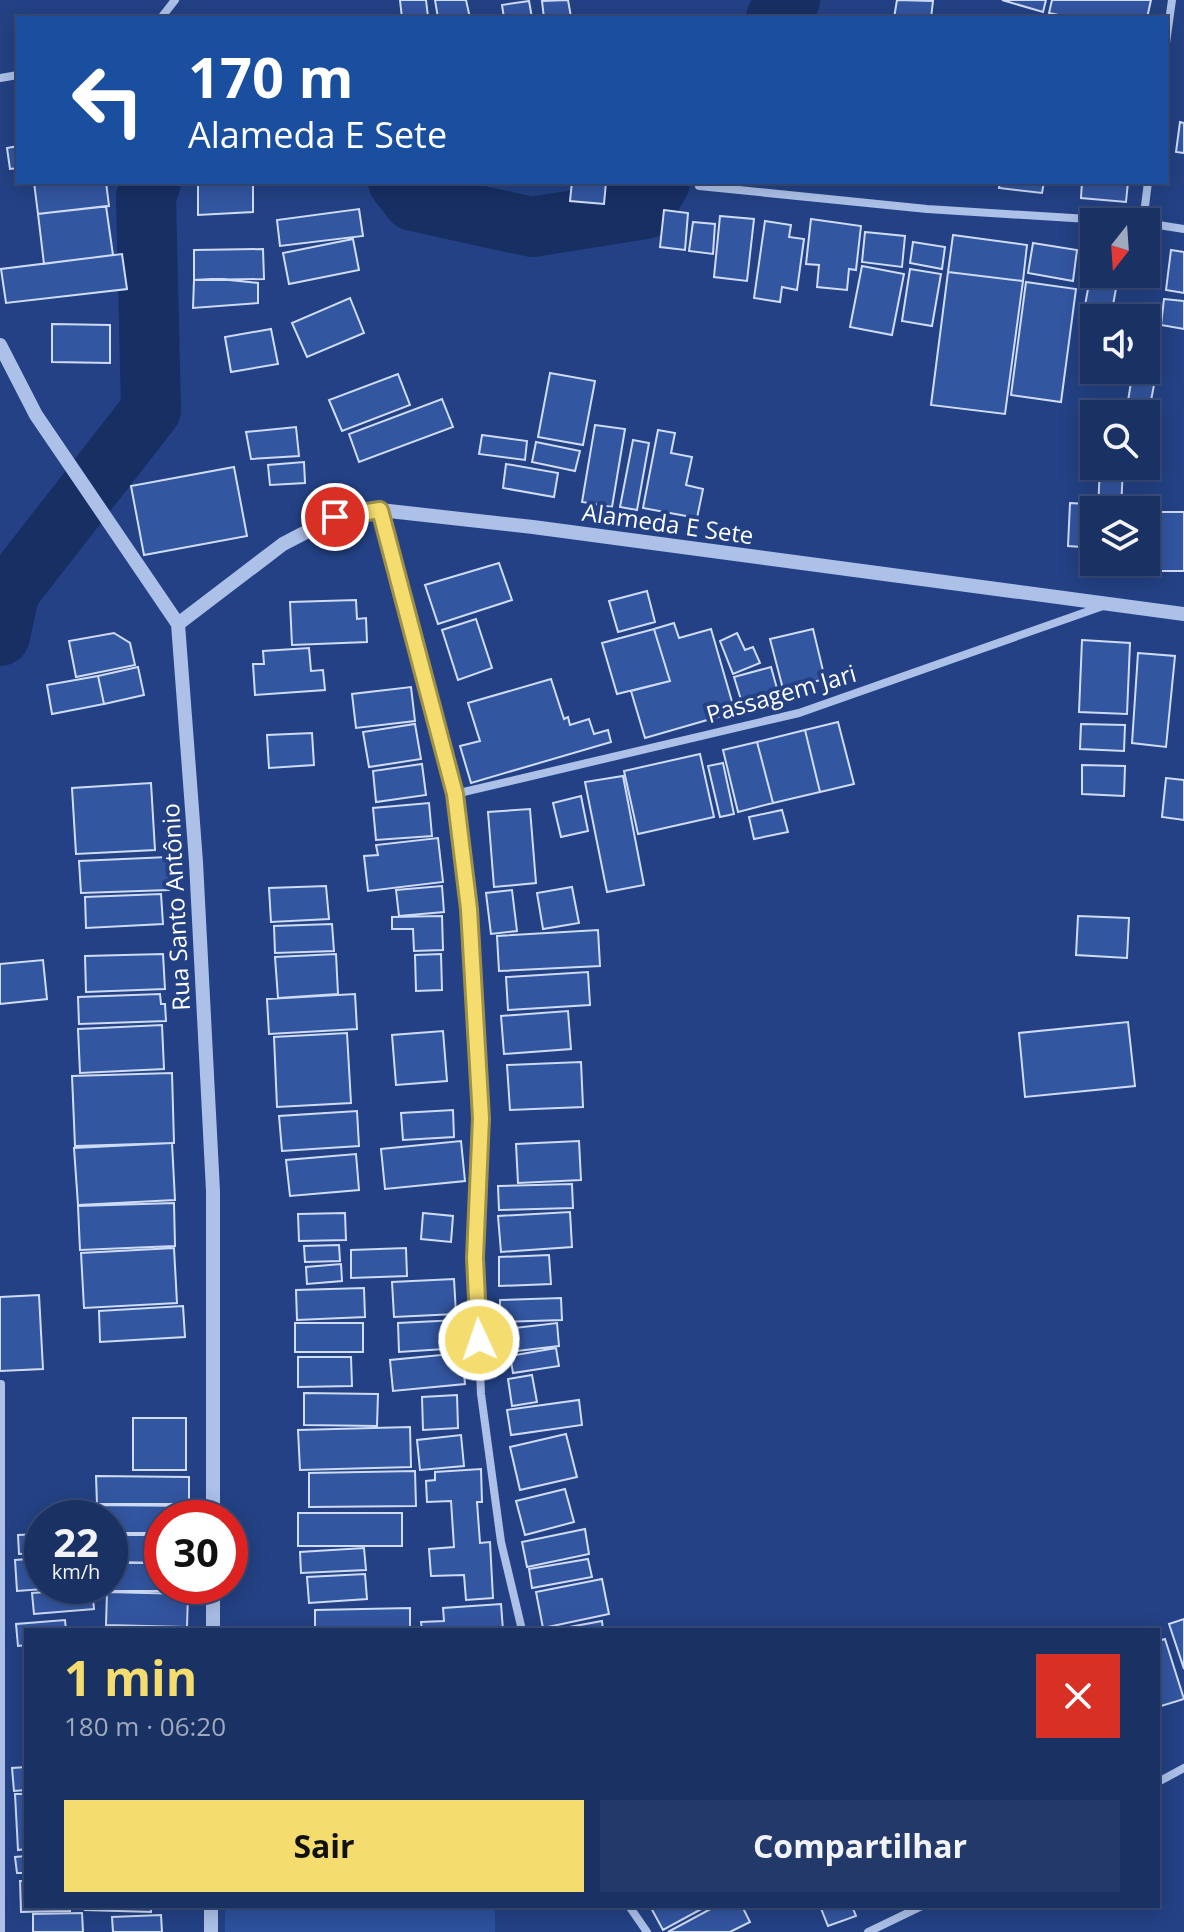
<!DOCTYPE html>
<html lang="pt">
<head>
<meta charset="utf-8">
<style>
	:root { --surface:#1a3163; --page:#233969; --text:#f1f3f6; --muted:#9fa9be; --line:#384c78; --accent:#f4dd6e }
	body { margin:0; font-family:"Open Sans",sans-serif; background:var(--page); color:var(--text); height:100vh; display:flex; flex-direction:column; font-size:30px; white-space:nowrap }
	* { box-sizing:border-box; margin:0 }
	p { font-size:26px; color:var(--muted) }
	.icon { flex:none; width:44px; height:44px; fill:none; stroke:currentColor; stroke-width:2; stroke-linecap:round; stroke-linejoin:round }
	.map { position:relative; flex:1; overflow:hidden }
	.side { position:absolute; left:24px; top:1628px; width:1136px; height:280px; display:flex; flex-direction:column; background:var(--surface); border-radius:0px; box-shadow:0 4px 20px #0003,0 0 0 2px var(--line) }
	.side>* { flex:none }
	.guide { position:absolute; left:16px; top:16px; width:1152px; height:168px; border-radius:0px; box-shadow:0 4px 20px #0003,0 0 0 2px var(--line); background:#1a4fa0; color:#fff; overflow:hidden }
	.needle { width:52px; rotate:197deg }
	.buttons { position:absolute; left:1080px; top:208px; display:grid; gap:16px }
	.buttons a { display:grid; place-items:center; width:80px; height:80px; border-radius:0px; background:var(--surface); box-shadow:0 4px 20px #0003,0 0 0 2px var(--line); font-size:40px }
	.speed { position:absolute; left:24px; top:1500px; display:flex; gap:16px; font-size:40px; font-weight:700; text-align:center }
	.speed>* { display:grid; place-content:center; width:104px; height:104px; border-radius:50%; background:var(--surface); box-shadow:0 4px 20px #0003,0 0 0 2px var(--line); line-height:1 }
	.speed small { font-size:20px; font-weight:400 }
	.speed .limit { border:12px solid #d22; background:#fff; color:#111 }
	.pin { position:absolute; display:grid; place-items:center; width:68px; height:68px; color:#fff; margin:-34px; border:4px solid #fff; border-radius:50%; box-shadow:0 2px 8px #0007 }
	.me { position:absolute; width:88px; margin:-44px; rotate:357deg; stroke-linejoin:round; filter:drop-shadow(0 0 6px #0008) }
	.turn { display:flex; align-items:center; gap:28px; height:168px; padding:0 40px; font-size:36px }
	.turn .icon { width:104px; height:104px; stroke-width:2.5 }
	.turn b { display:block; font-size:56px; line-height:68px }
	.round { display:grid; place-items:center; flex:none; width:84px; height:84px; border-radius:0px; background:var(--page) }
	.summary { display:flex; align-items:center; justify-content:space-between; height:136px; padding:0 40px }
	h1 { font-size:48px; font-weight:700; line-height:60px; color:var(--accent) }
	.button { display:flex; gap:16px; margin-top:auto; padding:16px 40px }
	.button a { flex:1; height:92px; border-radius:0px; background:var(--accent); color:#111; font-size:32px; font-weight:700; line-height:92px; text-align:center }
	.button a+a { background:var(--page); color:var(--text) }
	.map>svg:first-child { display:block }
	.green { fill:#2d519c }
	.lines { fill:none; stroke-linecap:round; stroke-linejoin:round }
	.river { stroke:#182f64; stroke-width:60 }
	.building { fill:#3356a1; stroke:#cfdcf6; stroke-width:2 }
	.minor { stroke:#acc0e8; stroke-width:8 }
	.tertiary { stroke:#acc0e8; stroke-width:14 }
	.route-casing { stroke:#9f9048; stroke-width:20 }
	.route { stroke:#f4dd6e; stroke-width:14 }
	.labels { text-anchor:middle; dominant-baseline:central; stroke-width:8; stroke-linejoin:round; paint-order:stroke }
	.street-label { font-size:24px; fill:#fff; stroke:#234184 }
</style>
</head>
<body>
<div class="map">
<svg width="1184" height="1932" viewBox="0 0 1184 1932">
	<rect width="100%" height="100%" fill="#234184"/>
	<path class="green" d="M 225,1906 L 495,1906 L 495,1932 L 225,1932 Z"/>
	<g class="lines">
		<path class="river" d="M 776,18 L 790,0
			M 398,182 L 413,201 L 532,227 L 645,209 L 660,182
			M 0,636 L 10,591 L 151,410 L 146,197 L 151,182"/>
	</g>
	<path class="building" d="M 400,0 L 426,0 L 428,17 L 402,18 Z
		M 435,0 L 466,0 L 470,18 L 438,18 Z
		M 568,0 L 571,17 L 544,18 L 542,1 Z
		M 897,0 L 933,1 L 931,18 L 894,18 Z
		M 1002,0 L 1046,0 L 1043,12 Z
		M 1052,0 L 1151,0 L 1147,18 L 1073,18 L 1049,13 Z
		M 529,1 L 532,18 L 504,18 L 502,5 Z
		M 1180,122 L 1184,123 L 1184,153 L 1176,152 Z
		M 18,146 L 18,168 L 10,169 L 7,148 Z
		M 34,182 L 106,182 L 109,206 L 38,214 Z
		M 198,182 L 253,184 L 253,212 L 198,215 Z
		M 572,182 L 606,182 L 604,204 L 570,201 Z
		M 1000,182 L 1044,182 L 1042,193 L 999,188 Z
		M 1082,182 L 1128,182 L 1126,202 L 1081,198 Z
		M 106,206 L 113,255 L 44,264 L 38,214 Z
		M 359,209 L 363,236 L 280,246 L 277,220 Z
		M 664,210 L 688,213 L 685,250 L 660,247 Z
		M 720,216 L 754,219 L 747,281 L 714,277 Z
		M 811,219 L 861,226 L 856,270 L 849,269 L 847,290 L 817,287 L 819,265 L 806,264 Z
		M 765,221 L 791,225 L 789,237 L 804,239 L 797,290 L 782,287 L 780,302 L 754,298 Z
		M 693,222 L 715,224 L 713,254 L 689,251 Z
		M 865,232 L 905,236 L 902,267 L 862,262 Z
		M 953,235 L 1027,245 L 1023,281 L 948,272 Z
		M 353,239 L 359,270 L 289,284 L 283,253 Z
		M 913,242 L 945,247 L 942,269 L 910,263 Z
		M 1033,243 L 1077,250 L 1073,281 L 1028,273 Z
		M 1089,244 L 1094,245 L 1094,273 L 1083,271 Z
		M 263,249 L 264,279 L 194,280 L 194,250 Z
		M 1171,250 L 1184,252 L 1184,293 L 1166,290 Z
		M 122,254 L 127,289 L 6,303 L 1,269 Z
		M 862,266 L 904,274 L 892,335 L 850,327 Z
		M 910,269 L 941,274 L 932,326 L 902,321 Z
		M 948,272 L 1023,281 L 1005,414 L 931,405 Z
		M 1090,278 L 1117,283 L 1111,316 L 1084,311 Z
		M 219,279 L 258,283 L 258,303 L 193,308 L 194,280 Z
		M 1026,282 L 1076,289 L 1061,402 L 1011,395 Z
		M 350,298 L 364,333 L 307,357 L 292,323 Z
		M 1164,299 L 1184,301 L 1184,329 L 1161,325 Z
		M 52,324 L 110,325 L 110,363 L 52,362 Z
		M 271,329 L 278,364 L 231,372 L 225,337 Z
		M 1146,362 L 1158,364 L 1149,411 L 1127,407 L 1133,370 L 1146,370 Z
		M 550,373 L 595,381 L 583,445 L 538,437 Z
		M 398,374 L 410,405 L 342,431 L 329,400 Z
		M 442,399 L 453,427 L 359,462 L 349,434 Z
		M 595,425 L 625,429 L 612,507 L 582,502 Z
		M 296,427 L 299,456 L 251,459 L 246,432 Z
		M 658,430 L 675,433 L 671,453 L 692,457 L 686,485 L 703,489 L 697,518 L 643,508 Z
		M 482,435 L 527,441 L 525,460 L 479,454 Z
		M 633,440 L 649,443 L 637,510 L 620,507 Z
		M 536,442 L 580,451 L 575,471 L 532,462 Z
		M 304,462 L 305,483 L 270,485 L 268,465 Z
		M 506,464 L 558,473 L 554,497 L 503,488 Z
		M 1100,466 L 1123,466 L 1121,510 L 1098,510 Z
		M 234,467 L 247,536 L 144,555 L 131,486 Z
		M 1070,503 L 1086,504 L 1085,517 L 1094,517 L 1094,562 L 1118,562 L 1118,577 L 1081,575 L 1082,547 L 1068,546 Z
		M 1156,512 L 1184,512 L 1184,571 L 1158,571 Z
		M 499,563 L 512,600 L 438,624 L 425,585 Z
		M 647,591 L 655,622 L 618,632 L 609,601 Z
		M 356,600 L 357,619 L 366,618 L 367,642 L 292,645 L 290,602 Z
		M 476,619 L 492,668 L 458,680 L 442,630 Z
		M 674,623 L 679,638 L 711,629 L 735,712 L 645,738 L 631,691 L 670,681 L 654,629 Z
		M 654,629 L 670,681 L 617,694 L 602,643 Z
		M 813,629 L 825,679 L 783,689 L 770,639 Z
		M 114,633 L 130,643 L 135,665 L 76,677 L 69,641 Z
		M 737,633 L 745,650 L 753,647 L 760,663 L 733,674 L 720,641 Z
		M 1082,640 L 1130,643 L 1127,714 L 1079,712 Z
		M 309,648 L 311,671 L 323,670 L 325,690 L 255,695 L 253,664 L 264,664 L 263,651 Z
		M 1138,653 L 1175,656 L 1166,747 L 1132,743 Z
		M 138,667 L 144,695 L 104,704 L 98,676 Z
		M 771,667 L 778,692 L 742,703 L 734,677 Z
		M 98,676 L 104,704 L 52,714 L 47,685 Z
		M 551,679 L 564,719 L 568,717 L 570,725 L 589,719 L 594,734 L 608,730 L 611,742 L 471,783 L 460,746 L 480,741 L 468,703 Z
		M 411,687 L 415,721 L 356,728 L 352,694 Z
		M 838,722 L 854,784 L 820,792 L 805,730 Z
		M 415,724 L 421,759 L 369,767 L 363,732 Z
		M 1081,724 L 1125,725 L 1124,751 L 1080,749 Z
		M 805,730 L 820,792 L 773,803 L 757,742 Z
		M 312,733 L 314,765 L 269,768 L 267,735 Z
		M 757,742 L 773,803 L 738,812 L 723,750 Z
		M 700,754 L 714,817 L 638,834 L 624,771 Z
		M 723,763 L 734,814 L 720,817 L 708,766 Z
		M 422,764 L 426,795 L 376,802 L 373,771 Z
		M 1082,765 L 1125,766 L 1124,796 L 1082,794 Z
		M 623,776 L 644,885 L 607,892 L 585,782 Z
		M 1166,778 L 1184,780 L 1184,820 L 1162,817 Z
		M 151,783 L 155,850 L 76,854 L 72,788 Z
		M 581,796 L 588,831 L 561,837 L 553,803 Z
		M 429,803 L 432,836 L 376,840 L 373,808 Z
		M 530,809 L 536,883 L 494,887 L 488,812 Z
		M 782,810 L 788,832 L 754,839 L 749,817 Z
		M 438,838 L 443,882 L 368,891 L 364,856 L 378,855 L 376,845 Z
		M 168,857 L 169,890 L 81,893 L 79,861 Z
		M 326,886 L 329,919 L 271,922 L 269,888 Z
		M 442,886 L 444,912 L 399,916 L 396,890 Z
		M 572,887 L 579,923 L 543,929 L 537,893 Z
		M 512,890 L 517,931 L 491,934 L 486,893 Z
		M 161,894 L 163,924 L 86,928 L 85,897 Z
		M 442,916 L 443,950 L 414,951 L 413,929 L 392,929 L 392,917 Z
		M 1078,916 L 1129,918 L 1127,958 L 1076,955 Z
		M 332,924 L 334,951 L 275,953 L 274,926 Z
		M 598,930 L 600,966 L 499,971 L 497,936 Z
		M 163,954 L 165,989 L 86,992 L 85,956 Z
		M 336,954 L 338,994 L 278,998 L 275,957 Z
		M 441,954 L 442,990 L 416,991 L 415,955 Z
		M 43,960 L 47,999 L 0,1004 L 0,964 Z
		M 588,972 L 590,1005 L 508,1010 L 506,977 Z
		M 160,994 L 161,1004 L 165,1004 L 166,1021 L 79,1024 L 78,997 Z
		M 355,994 L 357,1029 L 269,1034 L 267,999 Z
		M 568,1011 L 571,1049 L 504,1054 L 501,1016 Z
		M 1128,1022 L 1135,1086 L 1025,1097 L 1019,1033 Z
		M 162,1025 L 164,1069 L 80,1073 L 78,1029 Z
		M 443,1031 L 447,1081 L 396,1085 L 392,1035 Z
		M 347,1033 L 351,1103 L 277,1107 L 274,1037 Z
		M 581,1062 L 583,1107 L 510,1110 L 507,1065 Z
		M 172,1073 L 174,1143 L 75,1146 L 72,1076 Z
		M 453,1110 L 454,1137 L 403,1140 L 401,1113 Z
		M 357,1111 L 359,1146 L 282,1151 L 279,1116 Z
		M 461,1141 L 465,1181 L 385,1189 L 381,1149 Z
		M 579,1141 L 581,1180 L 518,1183 L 516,1144 Z
		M 172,1143 L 175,1200 L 78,1205 L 74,1148 Z
		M 356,1154 L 359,1190 L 290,1196 L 286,1160 Z
		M 572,1184 L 573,1208 L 499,1210 L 498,1186 Z
		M 174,1203 L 175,1246 L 80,1250 L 78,1206 Z
		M 570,1212 L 572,1247 L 501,1252 L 498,1216 Z
		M 345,1213 L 346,1240 L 299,1241 L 298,1214 Z
		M 423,1213 L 453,1216 L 451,1242 L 421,1239 Z
		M 339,1245 L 340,1261 L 305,1262 L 304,1246 Z
		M 174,1248 L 177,1303 L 84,1308 L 81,1253 Z
		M 406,1248 L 407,1276 L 351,1278 L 351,1250 Z
		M 549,1255 L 551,1284 L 499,1286 L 499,1257 Z
		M 341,1264 L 342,1281 L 307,1284 L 306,1267 Z
		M 454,1279 L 456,1314 L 394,1317 L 392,1282 Z
		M 364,1288 L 365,1317 L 297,1320 L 296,1290 Z
		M 39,1295 L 43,1369 L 0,1371 L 0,1297 Z
		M 561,1298 L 562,1320 L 500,1322 L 500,1300 Z
		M 183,1306 L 185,1337 L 100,1342 L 99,1311 Z
		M 458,1320 L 460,1348 L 399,1352 L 398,1323 Z
		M 295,1323 L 363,1323 L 363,1352 L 295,1352 Z
		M 557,1323 L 559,1346 L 507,1352 L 505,1329 Z
		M 556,1348 L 559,1366 L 513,1373 L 510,1356 Z
		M 462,1353 L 465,1384 L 393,1391 L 390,1360 Z
		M 298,1357 L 351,1357 L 352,1386 L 298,1387 Z
		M 532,1375 L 537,1402 L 512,1406 L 508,1379 Z
		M 304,1393 L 378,1394 L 377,1426 L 304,1425 Z
		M 457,1395 L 458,1428 L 423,1430 L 422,1397 Z
		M 579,1400 L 582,1425 L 511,1435 L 507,1410 Z
		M 133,1418 L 186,1418 L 186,1470 L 133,1470 Z
		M 410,1427 L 411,1467 L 300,1470 L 298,1430 Z
		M 566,1434 L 577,1477 L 520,1490 L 510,1447 Z
		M 461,1435 L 464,1466 L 420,1470 L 417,1440 Z
		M 481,1469 L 482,1502 L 477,1502 L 480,1543 L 490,1542 L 493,1598 L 466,1600 L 464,1575 L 431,1576 L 429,1549 L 454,1547 L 451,1501 L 427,1502 L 426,1481 L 435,1480 L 435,1472 Z
		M 415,1471 L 416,1506 L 309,1507 L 309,1473 Z
		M 96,1476 L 189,1477 L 189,1504 L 97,1504 Z
		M 565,1489 L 574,1522 L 525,1535 L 516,1501 Z
		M 100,1505 L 194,1506 L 194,1518 L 162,1518 L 162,1533 L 110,1533 L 110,1518 L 100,1518 Z
		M 298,1513 L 402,1513 L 402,1546 L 298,1546 Z
		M 585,1529 L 589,1554 L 527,1567 L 522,1542 Z
		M 42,1534 L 42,1553 L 19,1554 L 18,1535 Z
		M 119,1535 L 162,1535 L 162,1563 L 119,1562 Z
		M 364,1548 L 366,1570 L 301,1573 L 300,1552 Z
		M 42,1558 L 42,1586 L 86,1586 L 17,1591 L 15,1560 Z
		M 588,1559 L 592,1577 L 532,1588 L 529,1569 Z
		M 110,1563 L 162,1563 L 162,1586 L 192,1586 L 192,1591 L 99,1591 L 99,1586 L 110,1586 Z
		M 365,1574 L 367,1599 L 309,1603 L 307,1577 Z
		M 602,1579 L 609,1614 L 543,1628 L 536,1592 Z
		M 92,1589 L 94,1609 L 34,1614 L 32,1593 Z
		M 107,1592 L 188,1594 L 187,1627 L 106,1625 Z
		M 501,1604 L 503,1630 L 422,1630 L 421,1622 L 444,1621 L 443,1608 Z
		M 410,1608 L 410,1630 L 315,1630 L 315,1610 Z
		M 1184,1619 L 1184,1669 L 1169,1624 Z
		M 65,1620 L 66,1630 L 26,1630 L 26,1645 L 18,1646 L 16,1624 Z
		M 602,1621 L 603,1630 L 553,1630 Z
		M 118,1627 L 186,1628 L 186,1630 L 118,1630 Z
		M 1165,1639 L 1184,1699 L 1158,1707 L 1158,1641 Z
		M 26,1767 L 26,1790 L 14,1791 L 12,1768 Z
		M 15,1794 L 26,1794 L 26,1849 L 18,1850 Z
		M 26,1856 L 26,1873 L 17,1873 L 15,1857 Z
		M 20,1881 L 26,1881 L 26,1906 L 70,1906 L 70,1911 L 21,1912 Z
		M 86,1906 L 151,1906 L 151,1912 L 85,1910 Z
		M 650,1906 L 707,1906 L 663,1930 Z
		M 716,1906 L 742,1906 L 750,1922 L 730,1932 L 668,1932 Z
		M 820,1906 L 852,1906 L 856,1916 L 828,1926 Z
		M 82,1913 L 83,1932 L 33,1932 L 33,1914 Z
		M 161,1915 L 162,1932 L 113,1932 L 112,1917 Z"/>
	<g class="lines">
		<path class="minor" d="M 161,18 L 175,0
			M 1166,43 L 1172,0
			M 0,78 L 18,75
			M 699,186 L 927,209 L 1137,222
			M 1143,222 L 1148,182
			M 1146,223 L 1184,229
			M 380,510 L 455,794 L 473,938 L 481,1118 L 475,1258 L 481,1394 L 501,1542 L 522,1630
			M 455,794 L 799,713 L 1103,606
			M 1,1384 L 1,1932
			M 1158,1782 L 1184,1768
			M 629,1906 L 647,1932
			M 868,1932 L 922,1906"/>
		<path class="tertiary" d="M 0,345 L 36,415 L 178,624 L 196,862 L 213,1191 L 213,1518
			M 178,624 L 283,544 L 335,517 L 380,510 L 533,527 L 1184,614
			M 213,1586 L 213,1630
			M 211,1932 L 211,1906"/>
	</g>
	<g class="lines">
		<defs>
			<path id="route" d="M 335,517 L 380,510 L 455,794 L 469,909 L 481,1118 L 475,1258 L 479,1340"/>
		</defs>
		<use href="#route" class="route-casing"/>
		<use href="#route" class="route"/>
	</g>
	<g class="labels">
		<g class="street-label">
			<text transform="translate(668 523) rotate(8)">Alameda E Sete</text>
			<text transform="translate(781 693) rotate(-16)">Passagem Jari</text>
			<text transform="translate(175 907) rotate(-93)">Rua Santo Antônio</text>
		</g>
	</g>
</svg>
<div class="buttons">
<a><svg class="needle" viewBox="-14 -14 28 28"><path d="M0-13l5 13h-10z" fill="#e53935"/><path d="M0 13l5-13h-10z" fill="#9fa9be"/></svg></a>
<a><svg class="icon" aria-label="sound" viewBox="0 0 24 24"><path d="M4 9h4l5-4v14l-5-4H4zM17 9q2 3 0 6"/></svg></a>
<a><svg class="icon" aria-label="search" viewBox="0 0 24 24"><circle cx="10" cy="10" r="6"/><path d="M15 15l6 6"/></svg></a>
<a><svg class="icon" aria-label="layers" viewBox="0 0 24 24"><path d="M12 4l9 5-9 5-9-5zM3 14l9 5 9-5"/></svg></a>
</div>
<div class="speed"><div>22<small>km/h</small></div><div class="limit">30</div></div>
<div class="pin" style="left:335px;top:517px;background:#d93025"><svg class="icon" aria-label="arrive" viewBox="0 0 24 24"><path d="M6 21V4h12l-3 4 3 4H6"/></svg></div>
<svg class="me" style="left:479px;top:1340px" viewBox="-20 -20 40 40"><circle r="17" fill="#f4dd6e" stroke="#fff" stroke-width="3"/><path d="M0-11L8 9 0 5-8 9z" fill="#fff"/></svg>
<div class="guide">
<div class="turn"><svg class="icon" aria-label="left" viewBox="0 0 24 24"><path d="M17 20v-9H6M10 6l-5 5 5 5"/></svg><div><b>170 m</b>Alameda E Sete</div></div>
</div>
<section class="side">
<div class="summary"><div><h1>1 min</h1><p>180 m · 06:20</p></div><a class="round" style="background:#d93025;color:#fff"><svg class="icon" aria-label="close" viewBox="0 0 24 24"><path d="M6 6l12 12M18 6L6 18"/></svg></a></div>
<div class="button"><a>Sair</a><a>Compartilhar</a></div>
</section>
</div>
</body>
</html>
